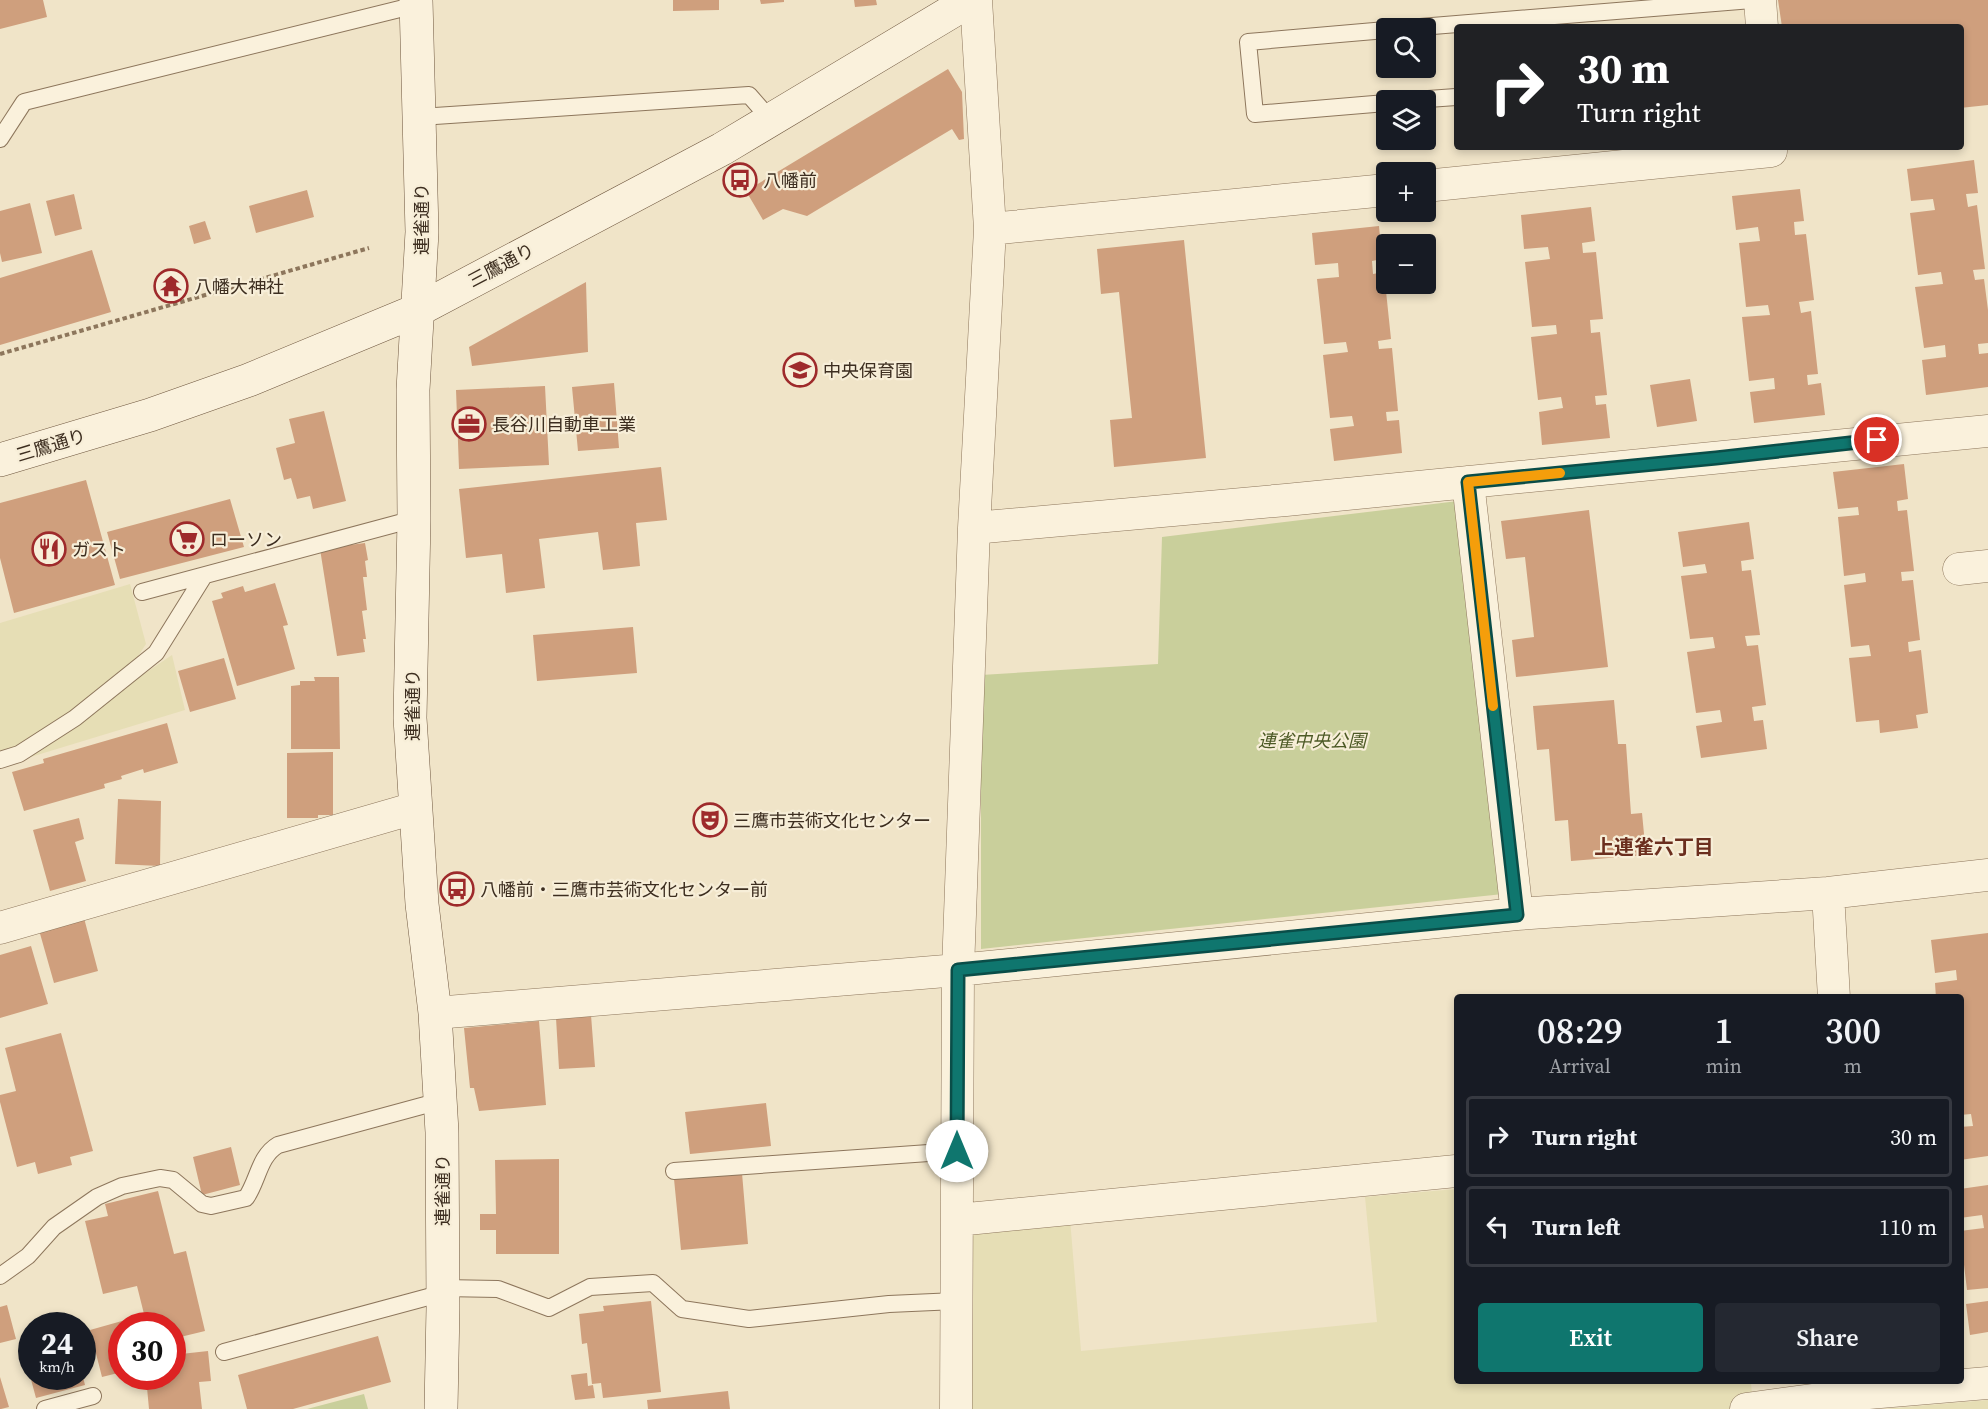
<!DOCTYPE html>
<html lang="en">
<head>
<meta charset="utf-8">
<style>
	:root { --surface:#171b24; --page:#242831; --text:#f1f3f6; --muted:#9ea1a6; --line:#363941; --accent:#0f766e }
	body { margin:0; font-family:"Source Serif 4","Noto Sans JP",serif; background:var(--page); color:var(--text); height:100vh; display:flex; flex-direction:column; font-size:22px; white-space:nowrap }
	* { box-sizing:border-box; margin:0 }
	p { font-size:20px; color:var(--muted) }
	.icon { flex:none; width:33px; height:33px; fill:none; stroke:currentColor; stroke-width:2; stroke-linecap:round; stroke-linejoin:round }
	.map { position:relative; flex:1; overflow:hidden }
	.side { position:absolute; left:1454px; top:994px; width:510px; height:390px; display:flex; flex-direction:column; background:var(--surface); border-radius:6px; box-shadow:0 3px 9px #0003 }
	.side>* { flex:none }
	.top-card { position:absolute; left:1454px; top:24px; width:510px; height:126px; border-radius:6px; box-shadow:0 3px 9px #0003; background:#202124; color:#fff; overflow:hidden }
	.tools { position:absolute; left:1376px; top:18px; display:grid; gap:12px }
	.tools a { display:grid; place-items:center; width:60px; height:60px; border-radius:6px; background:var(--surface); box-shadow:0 3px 9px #0003; font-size:30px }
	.speed { position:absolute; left:18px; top:1312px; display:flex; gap:12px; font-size:30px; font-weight:700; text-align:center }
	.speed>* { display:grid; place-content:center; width:78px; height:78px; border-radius:50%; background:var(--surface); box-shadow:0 3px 9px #0003; line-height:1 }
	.speed small { font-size:15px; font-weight:400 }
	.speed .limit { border:9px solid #d22; background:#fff; color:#111 }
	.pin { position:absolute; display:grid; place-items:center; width:51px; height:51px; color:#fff; margin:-26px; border:3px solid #fff; border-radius:50%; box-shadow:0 2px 6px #0007 }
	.me { position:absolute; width:66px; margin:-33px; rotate:0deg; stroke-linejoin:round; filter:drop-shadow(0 0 4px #0008) }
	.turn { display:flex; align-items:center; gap:21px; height:126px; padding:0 24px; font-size:27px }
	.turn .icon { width:78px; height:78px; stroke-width:2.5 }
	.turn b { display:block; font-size:42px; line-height:51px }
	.eta { display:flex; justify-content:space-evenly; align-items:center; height:102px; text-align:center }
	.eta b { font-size:36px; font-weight:600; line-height:42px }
	.primary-button { display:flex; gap:12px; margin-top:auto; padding:12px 24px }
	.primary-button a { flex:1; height:69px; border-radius:6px; background:var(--accent); color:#fff; font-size:24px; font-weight:600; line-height:69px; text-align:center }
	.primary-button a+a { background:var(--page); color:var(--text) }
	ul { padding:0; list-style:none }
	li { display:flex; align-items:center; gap:18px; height:81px; margin:0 12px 9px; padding:0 12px; border:3px solid var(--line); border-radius:6px }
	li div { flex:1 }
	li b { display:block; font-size:22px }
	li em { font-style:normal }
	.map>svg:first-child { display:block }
	.farmland { fill:#e6deb5 }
	.green { fill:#c9cf9b }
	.building { fill:#cf9f7d }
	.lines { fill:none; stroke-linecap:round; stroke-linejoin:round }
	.lane-casing { stroke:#8d765c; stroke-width:18 }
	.street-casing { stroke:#8d765c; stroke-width:33 }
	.secondary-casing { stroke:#6f573f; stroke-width:34 }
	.path { stroke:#8d765c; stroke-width:4; stroke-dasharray:4.5 3; stroke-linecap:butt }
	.lane { stroke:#faf1dc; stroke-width:16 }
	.street { stroke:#faf1dc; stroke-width:32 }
	.secondary { stroke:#faf1dc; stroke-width:33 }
	.route-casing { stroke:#0a4d48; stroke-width:15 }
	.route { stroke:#0f766e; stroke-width:10 }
	.slow { stroke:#f59e0b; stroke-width:10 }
	.labels { text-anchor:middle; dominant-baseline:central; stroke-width:4.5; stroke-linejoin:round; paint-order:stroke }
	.poi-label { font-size:18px; fill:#3d2e20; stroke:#f7eed8; text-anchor:start }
	.street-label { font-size:18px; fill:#3d2e20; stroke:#f7eed8 }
	.park-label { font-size:18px; font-style:italic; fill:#4d5a26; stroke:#f7eed8 }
	.neighbourhood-label { font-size:20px; font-weight:bold; fill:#6b2e1e; stroke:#f7eed8 }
</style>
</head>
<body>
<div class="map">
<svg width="1988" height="1409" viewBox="0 0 1988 1409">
	<rect width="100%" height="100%" fill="#f0e4c8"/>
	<path class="farmland" d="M 130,584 L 146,644 L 133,664 L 71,714 L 17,748 L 0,753 L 0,623 Z
		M 172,655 L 185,710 L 24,759 L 132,682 Z
		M 1456,1189 L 1456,1382 L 1751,1382 L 1753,1409 L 967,1409 L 969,1229 L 1070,1219 L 1081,1351 L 1377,1322 L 1365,1197 Z
		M 1988,1400 L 1988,1409 L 1883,1409 Z"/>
	<path class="green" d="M 1458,501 L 1503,894 L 981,949 L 981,675 L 1158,664 L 1162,537 Z
		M 364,1394 L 368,1409 L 307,1409 Z"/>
	<path class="building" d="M 0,0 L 43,0 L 47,17 L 0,29 Z
		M 673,0 L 719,0 L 719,10 L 673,11 Z
		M 760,0 L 784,0 L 784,2 L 761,4 Z
		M 854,0 L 876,0 L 877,5 L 855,7 Z
		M 1778,0 L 1988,0 L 1988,105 L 1960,108 L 1960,27 L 1782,27 Z
		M 948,69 L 962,92 L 964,139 L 959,140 L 952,129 L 807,216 L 783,209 L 763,220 L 746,191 Z
		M 1974,160 L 1978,193 L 1966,194 L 1968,207 L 1977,205 L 1985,269 L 1973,270 L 1975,280 L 1984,279 L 1988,310 L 1988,343 L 1978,344 L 1979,354 L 1988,353 L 1988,387 L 1926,395 L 1922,360 L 1946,357 L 1945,345 L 1924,348 L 1915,287 L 1943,284 L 1941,272 L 1918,275 L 1910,213 L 1935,210 L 1933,199 L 1911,201 L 1907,169 Z
		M 1800,189 L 1804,221 L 1794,222 L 1795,235 L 1806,234 L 1814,300 L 1799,302 L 1801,313 L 1811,311 L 1818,374 L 1807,375 L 1808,385 L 1821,383 L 1825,415 L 1754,423 L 1750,392 L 1775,389 L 1774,378 L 1749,381 L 1742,317 L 1770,315 L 1768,305 L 1746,307 L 1739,243 L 1760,241 L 1758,227 L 1736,230 L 1732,196 Z
		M 307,190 L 314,217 L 256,233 L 249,206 Z
		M 74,194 L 82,229 L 55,236 L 46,201 Z
		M 30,203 L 42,253 L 2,262 L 0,253 L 0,211 Z
		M 1591,207 L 1595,241 L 1582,243 L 1583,253 L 1596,252 L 1603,319 L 1590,320 L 1591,333 L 1600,332 L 1607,395 L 1595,396 L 1596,405 L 1606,404 L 1610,438 L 1542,445 L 1539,412 L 1563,408 L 1561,397 L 1538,400 L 1531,337 L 1557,334 L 1556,325 L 1532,327 L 1525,262 L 1550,259 L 1548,247 L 1524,249 L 1521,215 Z
		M 205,221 L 211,239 L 194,244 L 189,226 Z
		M 1379,226 L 1382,259 L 1372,261 L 1373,274 L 1384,272 L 1391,339 L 1378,341 L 1379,349 L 1392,348 L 1398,411 L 1386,412 L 1387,421 L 1399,420 L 1402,453 L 1334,461 L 1330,429 L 1354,426 L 1352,416 L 1330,418 L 1323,355 L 1348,352 L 1346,342 L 1324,344 L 1317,279 L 1339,277 L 1338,263 L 1315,265 L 1312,233 Z
		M 1184,240 L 1206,458 L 1114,467 L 1110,420 L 1132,418 L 1119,292 L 1101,294 L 1097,249 Z
		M 92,250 L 111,312 L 0,345 L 0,278 Z
		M 586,282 L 588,352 L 472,366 L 469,347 Z
		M 1690,379 L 1697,421 L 1657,427 L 1650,385 Z
		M 614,383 L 619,448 L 578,451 L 572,387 Z
		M 545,386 L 549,465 L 459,469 L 456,390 Z
		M 324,411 L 346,501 L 313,509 L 310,496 L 297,499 L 291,478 L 284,480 L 276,448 L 295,443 L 289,419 Z
		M 1904,464 L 1908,499 L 1897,501 L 1898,511 L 1907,510 L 1914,571 L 1901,572 L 1902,581 L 1913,580 L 1920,640 L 1908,642 L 1909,652 L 1921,650 L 1928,713 L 1916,715 L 1918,728 L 1880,733 L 1879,720 L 1856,722 L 1849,658 L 1871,656 L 1869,645 L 1851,647 L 1844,585 L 1866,582 L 1865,573 L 1844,576 L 1838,517 L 1859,515 L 1858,507 L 1838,509 L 1833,472 Z
		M 661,467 L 667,520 L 636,523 L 640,566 L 603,570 L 598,532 L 539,539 L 545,588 L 506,593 L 502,554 L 466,558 L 459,489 Z
		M 86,480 L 115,585 L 14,613 L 0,558 L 0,503 Z
		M 230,499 L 244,547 L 120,579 L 107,532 Z
		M 1589,510 L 1608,667 L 1516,677 L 1512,640 L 1534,637 L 1525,557 L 1506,559 L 1501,521 Z
		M 1749,522 L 1754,559 L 1741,561 L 1742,571 L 1751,570 L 1760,635 L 1745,636 L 1747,646 L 1758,645 L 1766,705 L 1752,707 L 1754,721 L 1763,720 L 1767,749 L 1701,758 L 1696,726 L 1722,722 L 1720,710 L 1696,713 L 1687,652 L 1715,648 L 1713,637 L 1690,639 L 1681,576 L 1707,573 L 1705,564 L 1683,567 L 1678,532 Z
		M 365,543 L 368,560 L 365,561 L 367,577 L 363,577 L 367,610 L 362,611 L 366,639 L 363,639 L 365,652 L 337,656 L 320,549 Z
		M 275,583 L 288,625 L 283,626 L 295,669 L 237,686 L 212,601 L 223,598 L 221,593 L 243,586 L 245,592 Z
		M 633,627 L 637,673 L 537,681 L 533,635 Z
		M 224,658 L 236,699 L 190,712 L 178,671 Z
		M 314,677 L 339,677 L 340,749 L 291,749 L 291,686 L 300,685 L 300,681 L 315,681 Z
		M 1614,700 L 1618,744 L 1626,744 L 1631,814 L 1642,813 L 1646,855 L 1571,861 L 1568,820 L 1555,821 L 1549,749 L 1537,750 L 1533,706 Z
		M 167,723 L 178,763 L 144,773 L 143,769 L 121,776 L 122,779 L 104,784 L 105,788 L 24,811 L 12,772 L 44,763 L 43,759 Z
		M 333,752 L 333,815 L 318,815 L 318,818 L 287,818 L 287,753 Z
		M 118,799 L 161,801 L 160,866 L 115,864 Z
		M 79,818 L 84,839 L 75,842 L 86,881 L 50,891 L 33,830 Z
		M 84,918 L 98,971 L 54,983 L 39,930 Z
		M 1988,933 L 1988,1156 L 1960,1160 L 1960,1127 L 1973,1126 L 1971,1114 L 1960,1115 L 1960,1053 L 1964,1053 L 1963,1042 L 1960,1042 L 1960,998 L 1936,998 L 1935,983 L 1957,980 L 1956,970 L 1935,973 L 1931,940 Z
		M 31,946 L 48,1004 L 0,1018 L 0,955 Z
		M 591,1015 L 595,1067 L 559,1069 L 556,1018 Z
		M 539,1021 L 546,1105 L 479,1111 L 474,1088 L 470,1088 L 464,1028 Z
		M 61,1033 L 93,1151 L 70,1157 L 72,1165 L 38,1174 L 35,1162 L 17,1167 L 0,1102 L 0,1095 L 16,1091 L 5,1048 Z
		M 766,1103 L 771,1146 L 690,1154 L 685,1112 Z
		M 231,1147 L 240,1185 L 202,1195 L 193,1157 Z
		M 559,1159 L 559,1254 L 496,1254 L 496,1230 L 480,1230 L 480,1214 L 496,1214 L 495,1160 Z
		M 742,1173 L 748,1244 L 681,1250 L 674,1179 Z
		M 1988,1185 L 1988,1288 L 1967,1290 L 1960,1231 L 1984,1228 L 1982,1215 L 1960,1218 L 1960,1189 Z
		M 158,1191 L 174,1254 L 186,1251 L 205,1331 L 172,1339 L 172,1326 L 147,1326 L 137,1286 L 103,1294 L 85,1221 L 108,1216 L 105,1204 Z
		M 651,1301 L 661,1392 L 603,1398 L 601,1383 L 592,1384 L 587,1343 L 582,1344 L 579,1314 L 604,1311 L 603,1306 Z
		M 1988,1301 L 1988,1332 L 1970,1335 L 1966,1304 Z
		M 7,1305 L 16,1339 L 0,1343 L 0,1307 Z
		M 129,1319 L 131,1326 L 122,1326 L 122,1372 L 102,1377 L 90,1330 Z
		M 378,1336 L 391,1382 L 293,1409 L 247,1409 L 238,1375 Z
		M 32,1347 L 32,1377 L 83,1377 L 85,1385 L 36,1398 L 23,1350 Z
		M 208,1351 L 211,1381 L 199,1382 L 202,1409 L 149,1409 L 146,1377 L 172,1377 L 172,1355 Z
		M 587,1373 L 588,1386 L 593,1385 L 595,1398 L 575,1400 L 571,1375 Z
		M 0,1377 L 9,1407 L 1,1409 L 0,1409 Z
		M 728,1391 L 730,1409 L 648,1409 L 647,1400 Z"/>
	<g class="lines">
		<defs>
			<path id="lane" d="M 1408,28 L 1752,0
				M 1386,30 L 1248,42 L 1255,114 L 1386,103
				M 1414,100 L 1456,97
				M 420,117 L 749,95 L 771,120
				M 0,139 L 24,102 L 416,5
				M 142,592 L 414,519
				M 0,760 L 19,754 L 75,718 L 156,653 L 204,576
				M 674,1171 L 957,1151
				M 0,1276 L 28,1256 L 54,1227 L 97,1197 L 122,1186 L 160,1178 L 173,1180 L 202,1204 L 211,1206 L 246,1198 C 258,1181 259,1156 278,1145 L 440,1101
				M 443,1288 L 498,1289 L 549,1308 L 590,1287 L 653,1283 L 682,1309 L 749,1319 L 889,1304 L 956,1301
				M 224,1352 L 443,1293
				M 45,1409 L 93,1396"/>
			<path id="street" d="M 1760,0 L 1762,27
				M 1425,186 L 1771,151 L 1770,147
				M 990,229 L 1386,190
				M 1468,482 L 1517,914
				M 974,528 L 1286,500 L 1988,431
				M 1959,569 L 1988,566
				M 1828,893 L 1834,998
				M 0,928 L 415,808
				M 435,1013 L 958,970 L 1517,914 L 1828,893 L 1988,875
				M 957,1220 L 1456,1171
				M 956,1409 L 958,970 L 974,528 L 990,229 L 976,0
				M 1746,1409 L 1857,1394 L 1988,1383"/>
			<path id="secondary" d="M 416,0 L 422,232 L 413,390 L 414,519 L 410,718 L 422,904 L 435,1013 L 442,1132 L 443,1307 L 441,1409
				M 0,460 L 150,415 L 249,380 L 418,310 L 722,149 L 971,0"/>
		</defs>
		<use href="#lane" class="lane-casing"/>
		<use href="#street" class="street-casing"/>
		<use href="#secondary" class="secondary-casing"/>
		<path class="path" d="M 0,354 L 369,248"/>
		<use href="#lane" class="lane"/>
		<use href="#street" class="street"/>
		<use href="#secondary" class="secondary"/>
	</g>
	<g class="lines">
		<defs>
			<path id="route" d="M 957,1151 L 958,970 L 1517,915 L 1468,482 L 1716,458 L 1877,440"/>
		</defs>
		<use href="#route" class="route-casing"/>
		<use href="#route" class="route"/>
		<path class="slow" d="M 1493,706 L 1468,482 L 1560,473"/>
	</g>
	<defs>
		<symbol id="bus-ring" viewBox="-11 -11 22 22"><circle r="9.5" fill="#f7eed8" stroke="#9e2a2b" stroke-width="1.5"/><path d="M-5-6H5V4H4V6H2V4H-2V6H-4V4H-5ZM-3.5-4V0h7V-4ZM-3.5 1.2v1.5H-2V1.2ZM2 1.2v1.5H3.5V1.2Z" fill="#9e2a2b"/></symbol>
		<symbol id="temple-ring" viewBox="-11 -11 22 22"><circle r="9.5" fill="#f7eed8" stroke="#9e2a2b" stroke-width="1.5"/><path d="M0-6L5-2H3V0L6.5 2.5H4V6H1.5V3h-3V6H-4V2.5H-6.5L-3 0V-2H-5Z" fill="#9e2a2b"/></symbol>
		<symbol id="school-ring" viewBox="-11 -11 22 22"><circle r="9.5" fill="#f7eed8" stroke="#9e2a2b" stroke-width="1.5"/><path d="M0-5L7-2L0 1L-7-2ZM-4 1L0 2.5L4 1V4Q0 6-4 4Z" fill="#9e2a2b"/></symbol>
		<symbol id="office-ring" viewBox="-11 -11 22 22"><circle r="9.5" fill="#f7eed8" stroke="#9e2a2b" stroke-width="1.5"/><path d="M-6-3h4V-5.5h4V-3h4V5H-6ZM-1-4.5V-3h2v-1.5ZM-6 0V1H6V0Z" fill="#9e2a2b"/></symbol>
		<symbol id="supermarket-ring" viewBox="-11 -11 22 22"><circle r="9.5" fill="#f7eed8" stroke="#9e2a2b" stroke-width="1.5"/><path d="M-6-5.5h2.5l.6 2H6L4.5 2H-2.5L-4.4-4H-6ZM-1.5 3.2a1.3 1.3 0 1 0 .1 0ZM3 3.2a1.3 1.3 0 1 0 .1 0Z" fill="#9e2a2b"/></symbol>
		<symbol id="restaurant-ring" viewBox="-11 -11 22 22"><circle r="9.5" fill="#f7eed8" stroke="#9e2a2b" stroke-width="1.5"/><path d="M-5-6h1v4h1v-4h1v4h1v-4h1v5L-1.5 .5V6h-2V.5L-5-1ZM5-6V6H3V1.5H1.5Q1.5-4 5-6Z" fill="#9e2a2b"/></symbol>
		<symbol id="theatre-ring" viewBox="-11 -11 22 22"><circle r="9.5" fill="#f7eed8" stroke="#9e2a2b" stroke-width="1.5"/><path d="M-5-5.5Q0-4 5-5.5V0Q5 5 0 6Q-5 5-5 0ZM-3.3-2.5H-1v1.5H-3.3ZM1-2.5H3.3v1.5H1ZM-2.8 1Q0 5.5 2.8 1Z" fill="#9e2a2b"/></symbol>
	</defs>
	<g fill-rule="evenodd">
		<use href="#bus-ring" x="721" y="161" width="38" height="38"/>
		<use href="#temple-ring" x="152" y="267" width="38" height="38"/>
		<use href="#school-ring" x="781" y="351" width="38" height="38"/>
		<use href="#office-ring" x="450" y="405" width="38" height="38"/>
		<use href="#supermarket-ring" x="168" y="520" width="38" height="38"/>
		<use href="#restaurant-ring" x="30" y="530" width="38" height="38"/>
		<use href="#theatre-ring" x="691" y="801" width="38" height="38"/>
		<use href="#bus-ring" x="438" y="870" width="38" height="38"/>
	</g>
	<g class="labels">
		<g class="poi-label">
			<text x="763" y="180">八幡前</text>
			<text x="194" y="286">八幡大神社</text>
			<text x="823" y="370">中央保育園</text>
			<text x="492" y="424">長谷川自動車工業</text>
			<text x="210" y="539">ローソン</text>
			<text x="72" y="549">ガスト</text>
			<text x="733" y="820">三鷹市芸術文化センター</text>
			<text x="480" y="889">八幡前・三鷹市芸術文化センター前</text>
		</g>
		<g class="street-label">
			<text transform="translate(421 219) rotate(-90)">連雀通り</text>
			<text transform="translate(501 265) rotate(-28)">三鷹通り</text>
			<text transform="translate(51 445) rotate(-17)">三鷹通り</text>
			<text transform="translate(412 705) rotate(-90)">連雀通り</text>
			<text transform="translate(442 1190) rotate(-90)">連雀通り</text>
		</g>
		<g class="park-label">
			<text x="1312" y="740">連雀中央公園</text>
		</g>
		<g class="neighbourhood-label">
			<text x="1654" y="847">上連雀六丁目</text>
		</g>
	</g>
</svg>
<div class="tools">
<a><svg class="icon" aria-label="search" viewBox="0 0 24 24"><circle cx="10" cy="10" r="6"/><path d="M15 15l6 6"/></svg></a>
<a><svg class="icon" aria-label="layers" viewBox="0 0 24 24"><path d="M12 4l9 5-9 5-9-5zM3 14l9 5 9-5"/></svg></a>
<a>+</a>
<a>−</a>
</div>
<div class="speed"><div>24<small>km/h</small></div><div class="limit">30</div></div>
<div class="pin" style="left:1877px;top:440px;background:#d93025"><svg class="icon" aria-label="arrive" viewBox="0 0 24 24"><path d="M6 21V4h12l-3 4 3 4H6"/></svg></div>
<svg class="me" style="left:957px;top:1151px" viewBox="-20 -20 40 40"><circle r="19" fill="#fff"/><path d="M0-13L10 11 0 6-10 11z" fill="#0f766e"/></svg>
<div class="top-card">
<div class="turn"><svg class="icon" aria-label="right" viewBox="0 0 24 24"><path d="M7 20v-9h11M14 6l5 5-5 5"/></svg><div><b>30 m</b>Turn right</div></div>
</div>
<section class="side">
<div class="eta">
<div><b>08:29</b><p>Arrival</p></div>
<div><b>1</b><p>min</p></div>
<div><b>300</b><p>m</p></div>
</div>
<ul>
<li><svg class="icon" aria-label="right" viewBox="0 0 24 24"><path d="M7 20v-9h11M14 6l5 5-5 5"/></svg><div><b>Turn right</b></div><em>30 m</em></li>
<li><svg class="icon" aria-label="left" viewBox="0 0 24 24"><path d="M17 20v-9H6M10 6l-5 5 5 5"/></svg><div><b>Turn left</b></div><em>110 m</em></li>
</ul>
<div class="primary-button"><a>Exit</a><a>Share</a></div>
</section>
</div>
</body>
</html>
